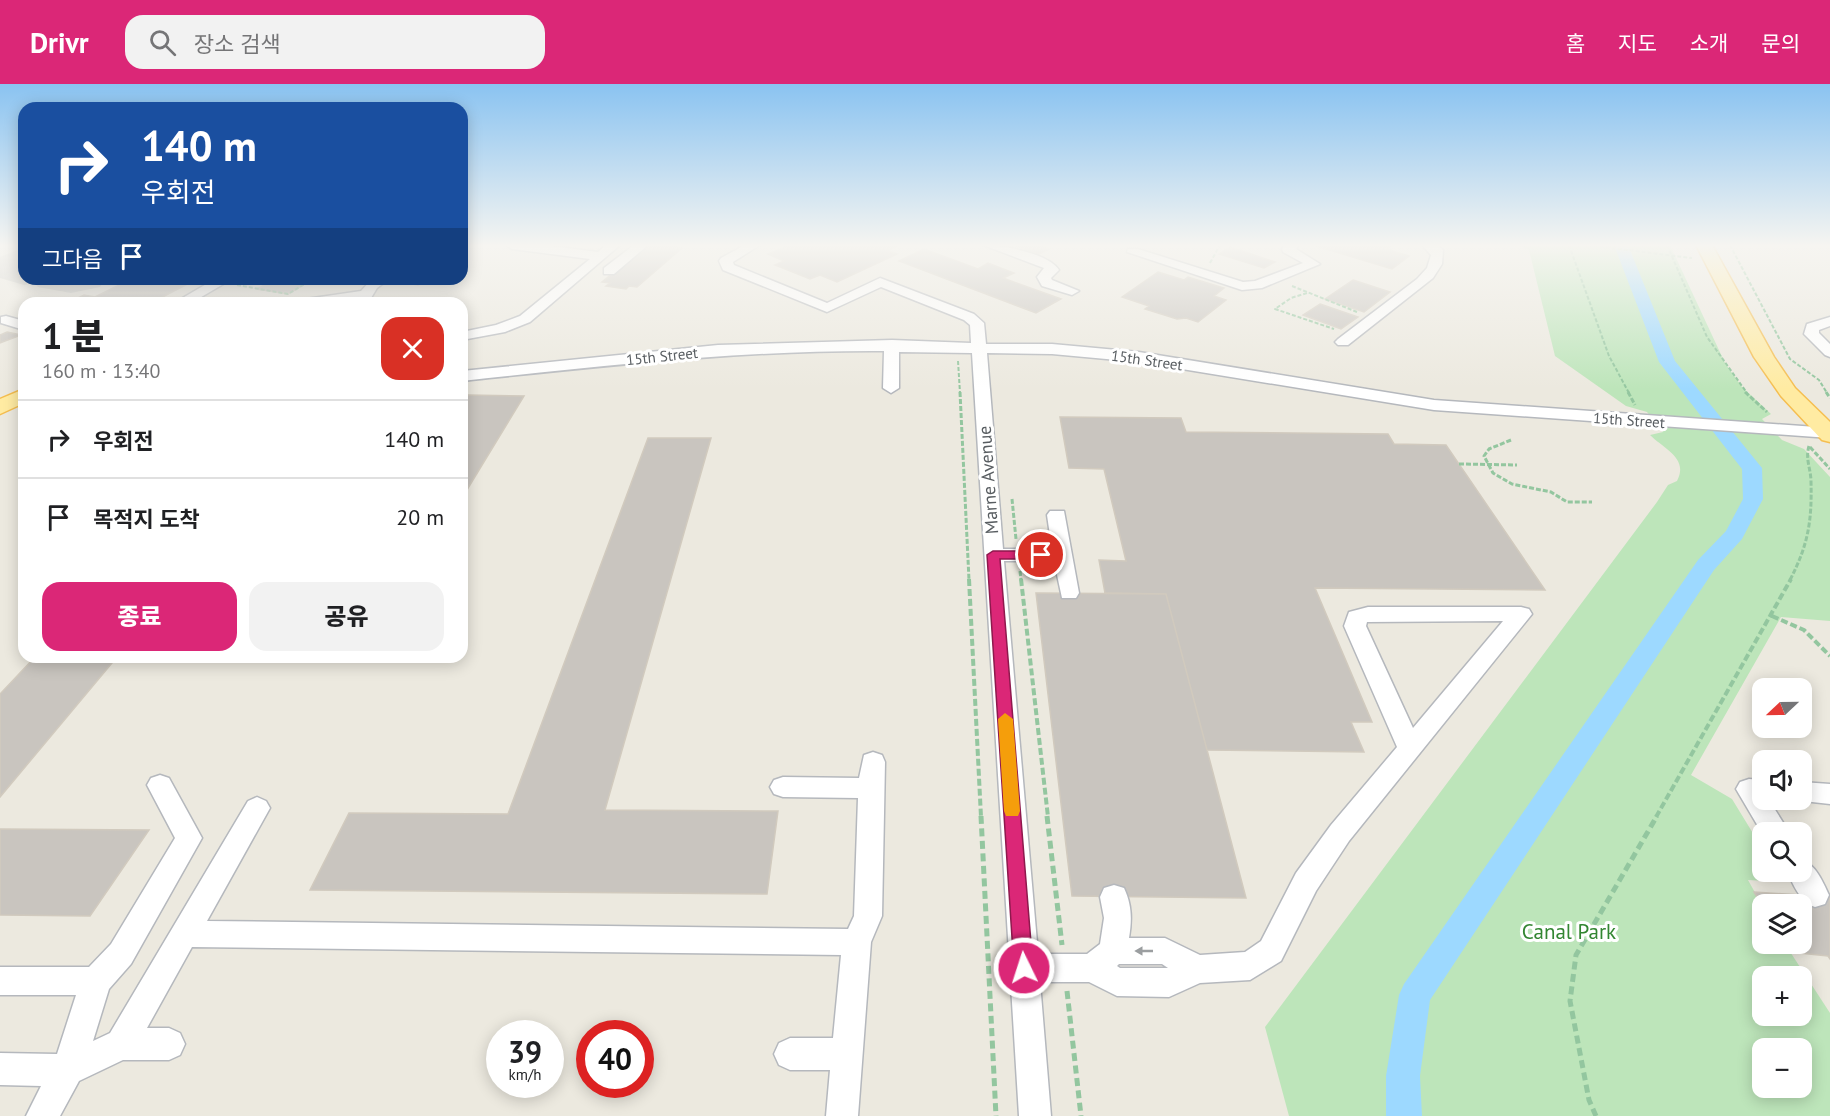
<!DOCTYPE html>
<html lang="ko">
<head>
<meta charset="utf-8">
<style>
	:root { --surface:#fff; --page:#f2f2f2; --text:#202124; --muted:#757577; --line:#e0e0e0; --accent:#db2777 }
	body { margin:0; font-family:"PT Sans","Noto Sans KR",sans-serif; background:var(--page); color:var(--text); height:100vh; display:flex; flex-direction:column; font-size:22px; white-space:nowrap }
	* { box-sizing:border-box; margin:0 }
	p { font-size:20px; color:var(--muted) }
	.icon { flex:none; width:33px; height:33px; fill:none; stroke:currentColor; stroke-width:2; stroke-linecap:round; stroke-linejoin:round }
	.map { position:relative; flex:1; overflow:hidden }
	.side { position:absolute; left:18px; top:213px; width:450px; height:366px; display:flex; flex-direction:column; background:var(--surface); border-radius:18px; box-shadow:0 3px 15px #0003 }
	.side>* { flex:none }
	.banner { position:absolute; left:18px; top:18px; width:450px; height:183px; border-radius:18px; box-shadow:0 3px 15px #0003; background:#1a4fa0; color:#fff; overflow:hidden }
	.needle { width:39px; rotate:248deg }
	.controls { position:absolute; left:1752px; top:594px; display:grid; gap:12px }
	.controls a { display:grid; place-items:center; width:60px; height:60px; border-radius:12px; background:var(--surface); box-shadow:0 3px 15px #0003; font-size:30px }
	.speed { position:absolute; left:486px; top:936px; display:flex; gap:12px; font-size:30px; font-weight:700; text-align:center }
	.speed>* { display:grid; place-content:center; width:78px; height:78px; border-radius:50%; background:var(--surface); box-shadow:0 3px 15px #0003; line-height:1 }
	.speed small { font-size:15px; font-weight:400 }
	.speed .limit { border:9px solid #d22; background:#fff; color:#111 }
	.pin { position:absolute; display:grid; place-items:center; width:51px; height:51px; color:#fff; margin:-26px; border:3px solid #fff; border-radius:50%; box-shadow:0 2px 6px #0007 }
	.me { position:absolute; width:66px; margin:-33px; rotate:356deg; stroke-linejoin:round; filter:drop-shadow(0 0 4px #0008) }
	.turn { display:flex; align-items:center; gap:21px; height:126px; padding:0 24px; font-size:27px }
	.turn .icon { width:78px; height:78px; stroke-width:2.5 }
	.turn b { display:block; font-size:42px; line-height:51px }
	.then { display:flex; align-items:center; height:57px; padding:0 24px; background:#0003; gap:12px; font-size:22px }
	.round { display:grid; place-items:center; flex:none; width:63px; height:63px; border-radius:18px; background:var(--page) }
	.headline { display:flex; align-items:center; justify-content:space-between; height:102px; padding:0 24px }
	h1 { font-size:36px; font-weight:800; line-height:45px }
	.action { display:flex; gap:12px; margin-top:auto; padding:12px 24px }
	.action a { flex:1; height:69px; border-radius:18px; background:var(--accent); color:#fff; font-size:24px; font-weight:800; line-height:69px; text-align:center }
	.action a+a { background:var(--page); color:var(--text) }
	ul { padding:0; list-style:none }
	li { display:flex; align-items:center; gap:18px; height:78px; padding:0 24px; border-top:2px solid var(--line) }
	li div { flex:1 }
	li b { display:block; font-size:22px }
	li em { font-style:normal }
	header { display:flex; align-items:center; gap:36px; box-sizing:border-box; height:84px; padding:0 30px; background:var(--accent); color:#fff }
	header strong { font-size:28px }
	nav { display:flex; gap:33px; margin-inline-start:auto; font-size:21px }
	.search { width:420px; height:54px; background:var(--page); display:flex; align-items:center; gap:15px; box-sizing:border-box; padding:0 21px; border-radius:18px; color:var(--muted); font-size:22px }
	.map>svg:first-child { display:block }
	.green { fill:#bde5ba; fill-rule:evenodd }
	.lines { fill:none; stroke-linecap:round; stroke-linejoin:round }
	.canal { fill:#9dd9ff; fill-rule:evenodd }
	.taxiway { fill:#cecec8; fill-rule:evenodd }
	.building { fill:#c9c5bf; stroke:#d1cabe; stroke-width:1.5 }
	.minor-casing { stroke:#b5b8bd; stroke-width:3 }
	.major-casing { stroke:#f5be50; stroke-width:3 }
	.path-far3 { stroke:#93c69f; stroke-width:2; stroke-dasharray:4 2; stroke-linecap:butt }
	.path-far2 { stroke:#93c69f; stroke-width:3; stroke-dasharray:5 2; stroke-linecap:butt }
	.path-far1 { stroke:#93c69f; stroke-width:4; stroke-dasharray:7 3; stroke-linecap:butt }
	.path { stroke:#93c69f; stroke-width:5; stroke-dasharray:8 4.5; stroke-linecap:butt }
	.minor { fill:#fff; fill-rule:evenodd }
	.major { fill:#ffeba2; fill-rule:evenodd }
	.oneway { fill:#9b9ea0 }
	.route { fill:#db2777; stroke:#8e194d; stroke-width:1.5 }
	.slow { fill:#f59e0b }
	.labels { text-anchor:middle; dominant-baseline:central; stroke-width:6; stroke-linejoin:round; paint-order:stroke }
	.far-street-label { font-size:15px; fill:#585d61; stroke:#fff }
	.street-label { font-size:18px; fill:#585d61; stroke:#fff }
	.near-park-label { font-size:21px; fill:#338632; stroke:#fff }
</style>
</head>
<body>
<header>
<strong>Drivr</strong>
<div class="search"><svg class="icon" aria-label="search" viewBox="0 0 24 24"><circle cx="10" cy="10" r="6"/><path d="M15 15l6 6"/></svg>장소 검색</div>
<nav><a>홈</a><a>지도</a><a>소개</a><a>문의</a></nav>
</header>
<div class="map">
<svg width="1830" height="1032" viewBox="0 0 1830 1032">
	<rect width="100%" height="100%" fill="#ece9df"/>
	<path class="green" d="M 1517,161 L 1670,161 L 1725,279 L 1742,303 L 1771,330 L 1762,335 L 1782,356 L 1804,365 L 1830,393 L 1830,537 L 1781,533 L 1691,691 L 1732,715 L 1762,764 L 1762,788 L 1777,788 L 1783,798 L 1748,796 L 1762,821 L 1762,860 L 1785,860 L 1830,929 L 1830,1032 L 1289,1032 L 1265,943 L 1657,418 L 1668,401 L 1677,397 C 1689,374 1664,365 1650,351 L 1663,348 L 1647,328 L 1626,322 L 1555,272 L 1529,166 ZM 1762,892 L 1802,892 L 1802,932 L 1762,932 ZM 1762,964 L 1802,964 L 1802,1004 L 1762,1004 Z"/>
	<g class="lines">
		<path class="canal" d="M 1614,161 L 1628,161 L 1675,277 L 1762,384 L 1763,415 L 1742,455 L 1714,486 L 1430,916 L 1420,992 L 1422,1032 L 1386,1032 L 1386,992 L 1399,911 L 1404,900 L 1698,476 L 1726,447 L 1743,415 L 1742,385 L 1659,278 Z"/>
		<path class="taxiway" d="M 24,163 L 24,195 L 106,195 L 100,203 L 71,209 L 38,203 L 35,199 L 24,201 L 0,194 L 0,173 Z"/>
	</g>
	<path class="building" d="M 647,161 L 678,161 L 675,163 L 682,164 L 637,203 L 629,202 L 626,205 L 606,202 L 610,199 L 602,198 Z
		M 790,161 L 899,161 L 887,167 L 897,170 L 837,198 L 820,191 L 810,195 L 775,181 L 784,177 L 768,170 Z
		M 1038,161 L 1049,165 L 1039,170 L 1015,162 Z
		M 1383,161 L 1390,163 L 1386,165 L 1409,172 L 1392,185 L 1316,162 Z
		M 1230,163 L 1275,178 L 1264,184 L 1219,170 Z
		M 924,165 L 978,185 L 988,179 L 1014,189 L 1003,194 L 1061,215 L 1036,229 L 899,177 Z
		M 1158,188 L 1184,196 L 1188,193 L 1224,204 L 1214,212 L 1226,216 L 1198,238 L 1186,234 L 1177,235 L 1145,225 L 1149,222 L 1122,213 Z
		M 131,195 L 197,195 L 151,219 L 72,217 L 84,211 L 95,213 Z
		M 275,195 L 313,195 L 288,210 L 257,205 Z
		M 390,195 L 434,195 L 418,201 L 388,196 Z
		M 1353,196 L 1390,208 L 1364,228 L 1325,215 Z
		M 1320,220 L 1358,233 L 1341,245 L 1303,231 Z
		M 7,248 L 21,251 L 0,259 L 0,251 Z
		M 467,311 L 524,312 L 462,414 L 462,319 Z
		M 1060,333 L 1181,334 L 1186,348 L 1388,350 L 1394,360 L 1446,361 L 1545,506 L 1315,504 L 1372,638 L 1351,638 L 1364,668 L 1207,666 L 1166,510 L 1105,509 L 1099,476 L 1126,477 L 1104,385 L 1069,384 Z
		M 648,354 L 711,354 L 605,726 L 778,727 L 767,810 L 310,806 L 349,729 L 508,730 Z
		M 1036,509 L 1166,510 L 1246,814 L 1072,812 Z
		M 35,573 L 117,573 L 0,713 L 0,610 Z
		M 0,745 L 149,746 L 90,832 L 0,831 Z
		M 1754,808 L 1830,813 L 1830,875 L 1828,872 L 1790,868 L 1785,860 L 1802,860 L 1802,820 L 1762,821 Z"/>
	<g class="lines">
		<defs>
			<path id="minor" d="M 506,161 L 543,161 L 598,168 L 606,161 L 620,161 L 530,238 L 505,248 L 462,256 L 462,248 L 496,241 L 520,232 L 590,175 L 512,165 Z
				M 634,161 L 648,161 L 614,190 L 604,190 L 604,184 Z
				M 745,161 L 760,161 L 733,178 L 734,181 L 827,219 L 880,194 L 974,230 L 984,239 L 986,260 L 1052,260 L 1139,268 L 1434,316 L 1830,344 L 1830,354 L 1434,326 L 1139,278 L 1052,270 L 987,269 L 1003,465 L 1052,465 L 1047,431 L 1050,427 L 1064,427 L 1079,509 L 1076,514 L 1062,514 L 1054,477 L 1004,477 L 1038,870 L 1087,870 L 1100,860 L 1104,834 L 1100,813 L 1104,804 L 1114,801 L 1124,804 C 1132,821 1132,836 1129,854 L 1165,854 L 1200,871 L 1245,868 L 1261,857 L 1296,789 L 1331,741 L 1397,663 L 1344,542 L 1349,528 L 1368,523 L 1521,523 L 1529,525 L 1532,530 L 1349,757 L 1316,807 L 1281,877 L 1250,896 L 1200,899 L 1169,913 L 1117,912 L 1089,898 L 1040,898 L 1051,1032 L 1019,1032 L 972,269 L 899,268 L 899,304 L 891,309 L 883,304 L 884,267 C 742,266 603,282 462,297 L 462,287 L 718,261 L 892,256 L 971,259 L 970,241 L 964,236 L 881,203 L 827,228 L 723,186 L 719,177 L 721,174 ZM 1503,537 L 1413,644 L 1366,542 L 1367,538 ZM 1119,880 L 1162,880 L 1168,884 L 1120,884 L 1117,882 Z
				M 983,161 C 1002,161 1048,169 1059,186 L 1051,194 L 1052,196 L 1079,207 L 1072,211 L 1042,202 L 1037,193 L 1044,184 Z
				M 1285,161 L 1299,161 L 1296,165 L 1320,180 L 1262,204 L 1242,206 L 1127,168 L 1128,165 L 1138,165 L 1243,198 L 1255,197 L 1303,179 L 1283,168 L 1282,165 Z
				M 1422,161 L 1437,161 L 1443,166 L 1442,180 L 1433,194 L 1348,261 L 1338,261 L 1335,258 L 1338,255 L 1417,195 L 1427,184 L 1431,171 Z
				M 215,195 L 232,195 L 191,219 L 174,219 Z
				M 372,195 L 389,195 L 377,204 L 368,219 L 354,219 L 355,216 L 299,219 L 306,215 L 361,207 Z
				M 6,232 L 24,237 L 24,246 L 1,239 L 1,233 Z
				M 1830,233 L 1830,242 L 1819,246 L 1819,249 L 1830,260 L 1830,273 L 1825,271 L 1804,250 L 1807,240 Z
				M 873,668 L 882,671 L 885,678 L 882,832 L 871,858 L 858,1032 L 826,1032 L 830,986 L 790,986 L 779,981 L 774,970 L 779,959 L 790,954 L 833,954 L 841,871 L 192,863 L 147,944 L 169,944 L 180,949 L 185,960 L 180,971 L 169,976 L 123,976 L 79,997 L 60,1032 L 26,1032 L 41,1002 L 0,1001 L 0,969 L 57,970 L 76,911 L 0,911 L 0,883 L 89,883 L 111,860 L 175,754 L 147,701 L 151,694 L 160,691 L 169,694 L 202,754 L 131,880 L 109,905 L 93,957 L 110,949 L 248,717 L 257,713 L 266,717 L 270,724 L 207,837 L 848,845 L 854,832 L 858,714 L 783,713 L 774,710 L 770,703 L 774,696 L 783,693 L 859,694 L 864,671 Z
				M 1749,695 L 1762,696 L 1762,716 L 1769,716 L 1789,748 L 1762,749 L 1736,705 L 1740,698 Z
				M 1802,698 L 1830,700 L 1830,720 L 1794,716 L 1802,716 Z
				M 1802,776 C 1816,781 1823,798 1829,811 L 1825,820 L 1815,823 C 1801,818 1793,802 1788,788 L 1802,788 Z"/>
			<path id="major" d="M 1696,161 L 1712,161 L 1774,273 L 1795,304 L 1830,338 L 1830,358 L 1822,356 L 1781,312 L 1754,273 Z
				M 24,305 L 24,319 L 0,330 L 0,315 Z"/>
		</defs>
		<use href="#minor" class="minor-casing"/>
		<use href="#major" class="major-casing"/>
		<path class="path-far3" d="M 1569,161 L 1609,272 L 1629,309
			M 1588,161 L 1692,174
			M 1667,161 L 1707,253 L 1747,309
			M 1730,161 L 1790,275 L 1819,296 L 1827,309
			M 1210,179 L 1220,161
			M 237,201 L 288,210 L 313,195
			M 1292,202 L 1357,228
			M 1307,209 L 1291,214 L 1275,225 L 1334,245
			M 958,277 L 960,309"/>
		<path class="path-far2" d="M 960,308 L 969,496
			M 1628,308 L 1635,321
			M 1745,308 L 1767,328
			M 1826,308 L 1830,314
			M 1511,356 L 1489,365 L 1484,372 L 1493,389 L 1512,400 L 1551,408 L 1567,418 L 1592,418
			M 1810,363 L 1830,385
			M 1459,380 L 1517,381
			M 1012,415 L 1016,455
			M 1020,487 L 1021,496
			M 1790,496 C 1808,461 1812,438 1811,398 C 1811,385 1805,375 1809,362"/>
		<path class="path-far1" d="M 969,495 L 981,733
			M 1021,495 L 1048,733
			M 1772,532 L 1804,546 L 1830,572
			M 1656,733 L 1791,495"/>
		<path class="path" d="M 981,732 L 996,1032
			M 1047,732 L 1062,861
			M 1067,907 L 1081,1032
			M 1596,1032 L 1589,1016 L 1570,917 L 1576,871 L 1657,732"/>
		<use href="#minor" class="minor"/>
		<use href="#major" class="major"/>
	</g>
	<defs><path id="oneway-solid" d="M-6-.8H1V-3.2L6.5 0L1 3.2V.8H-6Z" transform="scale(1.5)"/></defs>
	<use class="oneway" href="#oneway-solid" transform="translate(1144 867) rotate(-180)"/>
	<linearGradient id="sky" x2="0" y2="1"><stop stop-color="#8ac3f1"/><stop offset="0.53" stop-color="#f6f5f1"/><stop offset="1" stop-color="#f6f5f1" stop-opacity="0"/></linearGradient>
	<rect width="1830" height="305" fill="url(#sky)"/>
	<path class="route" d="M 993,467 L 1041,467 L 1047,471 L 1041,475 L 1000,475 L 1033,884 L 1030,891 L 1024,893 L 1017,891 L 1014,884 L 987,471 Z"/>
	<path class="slow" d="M 1005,629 L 1013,635 L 1020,727 L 1018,732 L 1006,732 L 1004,727 L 998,635 Z"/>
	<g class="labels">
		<g class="far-street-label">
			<text transform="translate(662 272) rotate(-6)">15th Street</text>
			<text transform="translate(1147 276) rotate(8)">15th Street</text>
			<text transform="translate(1629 336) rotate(4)">15th Street</text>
		</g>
		<g class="street-label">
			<text transform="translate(988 396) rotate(-94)">Marne Avenue</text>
		</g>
		<g class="near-park-label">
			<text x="1569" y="847">Canal Park</text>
		</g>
	</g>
</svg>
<div class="controls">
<a><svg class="needle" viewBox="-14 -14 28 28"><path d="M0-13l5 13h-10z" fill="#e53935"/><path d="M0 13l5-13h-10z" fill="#757577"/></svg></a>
<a><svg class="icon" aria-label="sound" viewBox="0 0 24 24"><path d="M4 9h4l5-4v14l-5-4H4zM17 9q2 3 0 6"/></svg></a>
<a><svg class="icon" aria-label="search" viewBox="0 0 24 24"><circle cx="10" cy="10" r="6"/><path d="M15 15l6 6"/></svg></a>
<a><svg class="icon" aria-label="layers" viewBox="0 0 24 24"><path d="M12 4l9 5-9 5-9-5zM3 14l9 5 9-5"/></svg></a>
<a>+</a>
<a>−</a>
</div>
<div class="speed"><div>39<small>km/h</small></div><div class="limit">40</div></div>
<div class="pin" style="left:1041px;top:471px;background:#d93025"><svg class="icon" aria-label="arrive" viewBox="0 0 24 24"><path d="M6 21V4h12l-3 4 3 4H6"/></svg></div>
<svg class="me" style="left:1024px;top:884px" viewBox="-20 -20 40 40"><circle r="17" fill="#db2777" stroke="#fff" stroke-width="3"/><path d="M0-11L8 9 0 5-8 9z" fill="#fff"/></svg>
<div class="banner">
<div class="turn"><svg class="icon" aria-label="right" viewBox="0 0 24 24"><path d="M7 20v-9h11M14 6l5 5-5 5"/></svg><div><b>140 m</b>우회전</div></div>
<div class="then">그다음<svg class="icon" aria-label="arrive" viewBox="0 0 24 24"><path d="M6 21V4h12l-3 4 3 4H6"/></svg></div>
</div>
<section class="side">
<div class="headline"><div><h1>1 분</h1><p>160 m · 13:40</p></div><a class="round" style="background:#d93025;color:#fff"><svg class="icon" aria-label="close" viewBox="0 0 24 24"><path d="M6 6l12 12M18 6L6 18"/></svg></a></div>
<ul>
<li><svg class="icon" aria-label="right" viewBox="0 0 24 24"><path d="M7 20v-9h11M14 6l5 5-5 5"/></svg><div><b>우회전</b></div><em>140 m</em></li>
<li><svg class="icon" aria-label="arrive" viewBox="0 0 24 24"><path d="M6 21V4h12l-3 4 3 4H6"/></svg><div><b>목적지 도착</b></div><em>20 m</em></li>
</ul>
<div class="action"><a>종료</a><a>공유</a></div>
</section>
</div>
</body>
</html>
